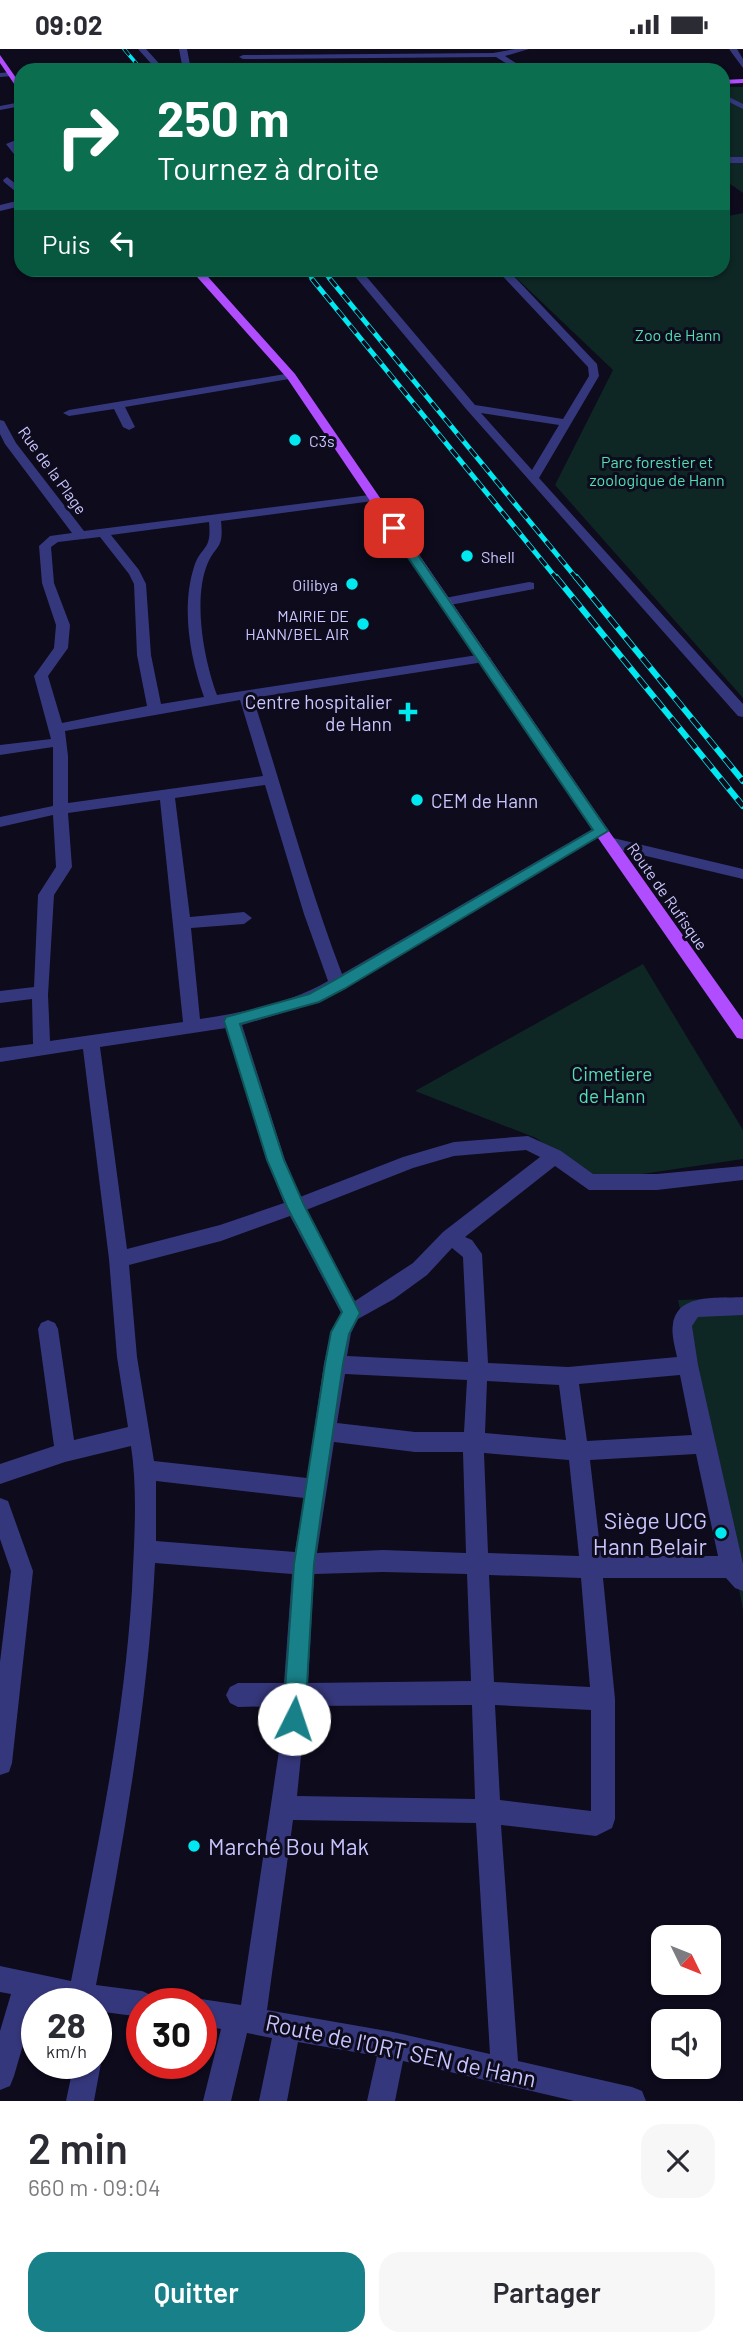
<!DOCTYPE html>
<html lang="fr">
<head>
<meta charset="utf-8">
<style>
	:root { --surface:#fff; --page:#f7f7f7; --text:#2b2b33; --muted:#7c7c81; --accent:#188088 }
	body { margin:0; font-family:Barlow,sans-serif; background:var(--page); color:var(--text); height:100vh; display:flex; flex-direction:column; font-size:26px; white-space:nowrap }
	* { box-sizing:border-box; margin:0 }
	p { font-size:23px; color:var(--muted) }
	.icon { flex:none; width:38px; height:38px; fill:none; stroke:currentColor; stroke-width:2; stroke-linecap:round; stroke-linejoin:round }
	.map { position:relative; height:2052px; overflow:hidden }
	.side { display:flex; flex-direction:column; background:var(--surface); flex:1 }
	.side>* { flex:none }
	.banner { position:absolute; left:14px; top:14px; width:716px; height:214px; border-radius:21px; box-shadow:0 2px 5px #0004; background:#0b6e4f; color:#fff; overflow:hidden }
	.needle { width:46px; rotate:133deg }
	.controls { position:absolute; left:651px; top:1876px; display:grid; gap:14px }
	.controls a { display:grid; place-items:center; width:70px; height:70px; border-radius:14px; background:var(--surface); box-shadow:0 2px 5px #0004; font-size:35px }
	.speed { position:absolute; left:21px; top:1939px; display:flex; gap:14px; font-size:35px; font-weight:700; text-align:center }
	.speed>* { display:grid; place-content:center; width:91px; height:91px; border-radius:50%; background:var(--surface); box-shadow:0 2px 5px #0004; line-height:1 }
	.speed small { font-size:18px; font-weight:400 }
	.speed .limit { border:10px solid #d22; background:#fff; color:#111 }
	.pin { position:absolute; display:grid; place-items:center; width:60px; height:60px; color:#fff; margin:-30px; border-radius:14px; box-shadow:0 4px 10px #0006 }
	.me { position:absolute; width:77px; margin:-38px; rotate:4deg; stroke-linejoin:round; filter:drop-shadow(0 0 5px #0008) }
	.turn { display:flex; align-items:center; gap:24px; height:147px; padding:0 28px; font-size:32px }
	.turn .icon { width:91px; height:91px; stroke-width:2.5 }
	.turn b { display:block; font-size:49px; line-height:60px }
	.then { display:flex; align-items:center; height:66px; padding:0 28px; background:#0003; gap:14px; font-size:26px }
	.round { display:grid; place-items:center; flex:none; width:74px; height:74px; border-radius:21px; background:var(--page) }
	.overview { display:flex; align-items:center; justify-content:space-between; height:119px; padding:0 28px }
	h1 { font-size:42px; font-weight:600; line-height:52px }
	.cta { display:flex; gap:14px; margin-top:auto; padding:14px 28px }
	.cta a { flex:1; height:80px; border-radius:21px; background:var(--accent); color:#fff; font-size:28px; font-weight:600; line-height:80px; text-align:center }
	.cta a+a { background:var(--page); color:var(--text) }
	.status { display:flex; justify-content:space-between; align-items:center; height:49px; padding:0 35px; background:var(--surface); direction:ltr }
	.status svg { height:19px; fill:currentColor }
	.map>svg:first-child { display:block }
	.green { fill:#0e2624 }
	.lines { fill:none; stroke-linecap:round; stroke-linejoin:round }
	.minor { fill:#35377c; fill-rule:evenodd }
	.major { fill:#b04dff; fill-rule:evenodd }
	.rail-far2-casing { stroke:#00e9f1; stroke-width:3.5 }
	.rail-far1-casing { stroke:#00e9f1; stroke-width:5 }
	.rail-casing { stroke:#00e9f1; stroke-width:6 }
	.rail-far2 { stroke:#0d0b1c; stroke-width:2.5; stroke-dasharray:8; stroke-linecap:butt }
	.rail-far1 { stroke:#0d0b1c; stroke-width:3.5; stroke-dasharray:10; stroke-linecap:butt }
	.rail { stroke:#0d0b1c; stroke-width:4.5; stroke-dasharray:13; stroke-linecap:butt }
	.route { fill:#188088; stroke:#105358; stroke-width:2 }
	.poi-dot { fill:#00e9f1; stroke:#0d0b1c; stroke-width:2.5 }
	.labels { text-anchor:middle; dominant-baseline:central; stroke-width:6; stroke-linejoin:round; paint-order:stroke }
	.far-park-label { font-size:16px; fill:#52dfb2; stroke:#0d0b1c }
	.far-poi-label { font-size:16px; fill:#c9c6ff; stroke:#0d0b1c; text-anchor:start }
	.far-street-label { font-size:16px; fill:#c9c6ff; stroke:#0d0b1c }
	.poi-label { font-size:19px; fill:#c9c6ff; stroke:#0d0b1c; text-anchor:end }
	.park-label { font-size:19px; fill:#52dfb2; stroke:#0d0b1c }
	.near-poi-label { font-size:23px; fill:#c9c6ff; stroke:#0d0b1c; text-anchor:end }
	.near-street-label { font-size:23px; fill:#c9c6ff; stroke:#0d0b1c }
</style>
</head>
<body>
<div class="status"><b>09:02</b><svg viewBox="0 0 49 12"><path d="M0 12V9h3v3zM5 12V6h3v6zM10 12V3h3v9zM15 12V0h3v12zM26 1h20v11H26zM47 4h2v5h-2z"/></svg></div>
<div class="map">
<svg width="743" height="2052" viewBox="0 0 743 2052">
	<rect width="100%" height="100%" fill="#0d0b1c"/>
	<path class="green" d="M 723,38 L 743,38 L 743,144 L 723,130 Z
		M 743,164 L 743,649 L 555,436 L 613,321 L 508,221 L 723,220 L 723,168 Z
		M 643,915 L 743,1081 L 743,1110 L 595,1132 L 536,1089 L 415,1042 Z
		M 743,1249 L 743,1561 L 712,1402 L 678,1251 Z"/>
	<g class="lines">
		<path class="minor" d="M 138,0 L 146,0 L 165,21 L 157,21 Z
			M 179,0 L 187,0 L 191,21 L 183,21 Z
			M 515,0 L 529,0 L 505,7 L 527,21 L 517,21 L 496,8 L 243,10 L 239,8 L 243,6 L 493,4 Z
			M 729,0 L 737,0 L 743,10 L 743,19 Z
			M 12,23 L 12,27 L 0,28 L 0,24 Z
			M 723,45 L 743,55 L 743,60 L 723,50 Z
			M 21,53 L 21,57 L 0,61 L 0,57 Z
			M 21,89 L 21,95 L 15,96 L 21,105 L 21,114 L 6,95 Z
			M 723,108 L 743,108 L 743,114 L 723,114 Z
			M 7,128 L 21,139 L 21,147 L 4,133 L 3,131 Z
			M 21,151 L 21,157 L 0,162 L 0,156 Z
			M 349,220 L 360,220 L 475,356 L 563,370 L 589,327 L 588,318 L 496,220 L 507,220 L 597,315 L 599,327 L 539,429 L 743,655 L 743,668 L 738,667 L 467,361 ZM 481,364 L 559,376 L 532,421 Z
			M 291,324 L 295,325 L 295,329 L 125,358 L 135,378 L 129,381 L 123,378 L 114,360 L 69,367 L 63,364 L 69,361 Z
			M 0,371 L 4,372 L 16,394 L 84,482 L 377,445 L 377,451 L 373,452 L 221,472 C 224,502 216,494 207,516 C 193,552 204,611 217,646 L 484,605 L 491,609 L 484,613 L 253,649 C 283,741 307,833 342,925 L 596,778 L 606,778 L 609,782 L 344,940 L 319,953 L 242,976 L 285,1111 L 300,1148 L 403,1108 L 454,1093 L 528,1087 L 561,1102 L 593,1125 L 657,1125 L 743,1117 L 743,1131 L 657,1141 L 589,1141 L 555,1117 L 465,1188 L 472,1191 L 482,1205 L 488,1314 L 568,1318 L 677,1308 C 675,1298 671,1285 673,1275 C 678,1243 719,1250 743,1248 L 743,1266 L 698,1268 L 692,1277 L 698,1316 L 743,1515 L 743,1542 L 735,1539 L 726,1529 L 603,1529 L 615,1650 L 615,1770 L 612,1779 L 596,1787 L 501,1776 L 518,2012 L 632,2038 L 642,2042 L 646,2052 L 574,2052 L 403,2012 L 395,2052 L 367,2052 L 377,2007 L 298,1993 L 287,2052 L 259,2052 L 272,1989 L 247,1984 L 231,2052 L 203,2052 L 221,1980 L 201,1976 L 201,1955 L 191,1955 L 201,1950 L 241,1956 L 280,1695 L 283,1657 L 238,1658 L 230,1654 L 226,1646 L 230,1638 L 238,1634 L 284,1634 L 292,1525 L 155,1514 C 148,1656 123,1796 96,1936 L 142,1942 L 151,1946 L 155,1955 L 142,1955 L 142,1968 L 96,1962 L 96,1955 L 55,1955 L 36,1951 L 14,2027 L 10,2037 L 0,2041 L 0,1982 L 11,1945 L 0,1943 L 0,1917 L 71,1932 C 97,1802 124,1673 132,1541 C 134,1493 138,1444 131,1397 L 65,1413 L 0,1435 L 0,1415 L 54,1397 L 38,1280 L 41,1274 L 48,1271 L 55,1274 L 58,1280 L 74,1391 L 128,1378 L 117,1308 L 109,1210 L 83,1000 L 0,1013 L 0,999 L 33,995 L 32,950 L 0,954 L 0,942 L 34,938 L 38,846 L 56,818 L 53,766 L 0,778 L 0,768 L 53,757 L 53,698 L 0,706 L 0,696 L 51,690 L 34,627 L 54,599 L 56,576 L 42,534 L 39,497 L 50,487 L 72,484 L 5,395 L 0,385 ZM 209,473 C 212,503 201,496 194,518 C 181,559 190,608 204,648 L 161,655 L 151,606 L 146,535 L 139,521 L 111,486 ZM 100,488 L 129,525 L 134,535 L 137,606 L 147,657 L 62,674 L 48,627 L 68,599 L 70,576 L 54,534 L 51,498 L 58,493 ZM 240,651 L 263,727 L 68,754 L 68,707 L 65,682 ZM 265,736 L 304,865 L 328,932 C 290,954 243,964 200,970 L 191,879 L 244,875 L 252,869 L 244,863 L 190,868 L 175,749 ZM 160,751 L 183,973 L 50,992 L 48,946 L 54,846 L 72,818 L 68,764 ZM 226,979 L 267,1111 L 284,1154 L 220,1176 L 127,1200 L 100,998 ZM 526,1101 L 540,1108 L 443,1183 L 413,1214 L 355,1252 L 306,1161 L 413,1119 L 454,1107 ZM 290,1167 L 341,1264 L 331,1283 L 324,1315 L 307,1429 L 154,1412 L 137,1308 L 129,1216 L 221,1192 ZM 452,1199 L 463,1208 L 468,1313 L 347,1307 L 351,1284 L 358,1270 L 394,1250 L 427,1226 ZM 345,1325 L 467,1331 L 464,1383 L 415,1383 L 337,1374 ZM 680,1326 L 692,1386 L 587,1392 L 579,1335 ZM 487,1332 L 559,1336 L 566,1391 L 485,1384 ZM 334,1393 L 415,1403 L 463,1403 L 466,1504 L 383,1501 L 317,1504 ZM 484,1404 L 569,1411 L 579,1507 L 488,1504 ZM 696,1405 L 718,1507 L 601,1507 L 590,1411 ZM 156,1432 L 304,1449 L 295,1503 L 156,1492 ZM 383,1523 L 467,1525 L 471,1632 L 308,1634 L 314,1525 ZM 489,1526 L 581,1529 L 590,1638 L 494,1633 ZM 472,1656 L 475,1750 L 297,1747 L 306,1657 ZM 495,1656 L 591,1661 L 591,1762 L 500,1751 ZM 293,1771 L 476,1774 L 490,2005 L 393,1983 L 267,1961 Z
			M 529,533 L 534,534 L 534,540 L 445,557 L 439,553 L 445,549 Z
			M 609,788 L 743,820 L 743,830 L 604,797 L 601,793 Z
			M 0,1449 L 8,1452 L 33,1522 L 12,1714 L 9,1723 L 0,1726 L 0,1613 L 11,1522 L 0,1490 Z
			M 96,2004 L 101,2014 L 94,2052 L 66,2052 L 74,2014 L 96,2014 Z"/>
		<path class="major" d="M 0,6 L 21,36 L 21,45 L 0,14 Z
			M 743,30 L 743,34 L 723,35 L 723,31 Z
			M 190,220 L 201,220 L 295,325 L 606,778 L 743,971 L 743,990 L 737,989 L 596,786 L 287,329 Z"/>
		<defs>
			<path id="rail-far2" d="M 124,0 L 142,21
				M 304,220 L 314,232
				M 321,220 L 331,232"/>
			<path id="rail-far1" d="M 312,230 L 557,530
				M 330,230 L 577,530"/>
			<path id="rail" d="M 556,528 L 743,757
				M 576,528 L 743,732"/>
		</defs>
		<use href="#rail-far2" class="rail-far2-casing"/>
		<use href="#rail-far1" class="rail-far1-casing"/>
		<use href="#rail" class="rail-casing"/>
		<use href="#rail-far2" class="rail-far2"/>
		<use href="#rail-far1" class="rail-far1"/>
		<use href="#rail" class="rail"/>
	</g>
	<path class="route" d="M 390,477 L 398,477 L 608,782 L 344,940 L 319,953 L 240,975 L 284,1111 L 304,1156 L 360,1264 L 349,1285 L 343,1315 L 321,1465 L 314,1515 L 305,1670 L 302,1678 L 294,1681 L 286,1678 L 283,1670 L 294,1515 L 325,1315 L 331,1283 L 342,1263 L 287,1158 L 267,1111 L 224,972 L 226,968 L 309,945 L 333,932 L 593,781 L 388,479 Z"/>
	<g class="poi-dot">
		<circle cx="295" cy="391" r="7"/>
		<circle cx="467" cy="507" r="7"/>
		<circle cx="352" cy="535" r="7"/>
		<circle cx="363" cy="575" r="7"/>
		<path d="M404.5 652.5h7v7h7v7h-7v7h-7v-7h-7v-7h7z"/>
		<circle cx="417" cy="751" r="7"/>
		<circle cx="721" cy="1484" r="7"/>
		<circle cx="194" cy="1797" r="7"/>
	</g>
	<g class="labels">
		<g class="far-park-label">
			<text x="678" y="285">Zoo de Hann</text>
			<text x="657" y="412">Parc forestier et<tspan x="657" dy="18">zoologique de Hann</tspan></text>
		</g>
		<g class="far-poi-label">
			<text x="309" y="391">C3s</text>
			<text x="481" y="507">Shell</text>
			<text x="338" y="535" text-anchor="end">Oilibya</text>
			<text x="349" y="566" text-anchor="end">MAIRIE DE<tspan x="349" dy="18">HANN/BEL AIR</tspan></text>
		</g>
		<g class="far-street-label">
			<text transform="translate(53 421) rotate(54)">Rue de la Plage</text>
			<text transform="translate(668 847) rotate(55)">Route de Rufisque</text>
		</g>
		<g class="poi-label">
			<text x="392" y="652">Centre hospitalier<tspan x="392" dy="22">de Hann</tspan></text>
			<text x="431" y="751" text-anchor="start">CEM de Hann</text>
		</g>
		<g class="park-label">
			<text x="612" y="1024">Cimetiere<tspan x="612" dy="22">de Hann</tspan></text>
		</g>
		<g class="near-poi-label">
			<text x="707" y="1471">Siège UCG<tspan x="707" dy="26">Hann Belair</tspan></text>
			<text x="208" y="1797" text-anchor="start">Marché Bou Mak</text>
		</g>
		<g class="near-street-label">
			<text transform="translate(401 2001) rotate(12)">Route de l'ORT SEN de Hann</text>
		</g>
	</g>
</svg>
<div class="controls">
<a><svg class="needle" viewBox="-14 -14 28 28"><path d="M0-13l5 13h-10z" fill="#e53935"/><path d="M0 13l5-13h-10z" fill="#7c7c81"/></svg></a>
<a><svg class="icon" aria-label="sound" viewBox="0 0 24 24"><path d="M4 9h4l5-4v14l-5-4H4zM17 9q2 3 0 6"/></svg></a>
</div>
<div class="speed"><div>28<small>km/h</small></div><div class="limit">30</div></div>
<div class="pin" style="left:394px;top:479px;background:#d93025"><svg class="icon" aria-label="arrive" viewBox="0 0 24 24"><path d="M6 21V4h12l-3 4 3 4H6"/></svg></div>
<svg class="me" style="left:294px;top:1670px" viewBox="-20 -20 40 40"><circle r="19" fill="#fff"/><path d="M0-13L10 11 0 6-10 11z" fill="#188088"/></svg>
<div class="banner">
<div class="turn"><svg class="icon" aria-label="right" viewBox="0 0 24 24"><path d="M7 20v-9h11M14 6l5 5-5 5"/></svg><div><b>250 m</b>Tournez à droite</div></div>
<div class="then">Puis<svg class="icon" aria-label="left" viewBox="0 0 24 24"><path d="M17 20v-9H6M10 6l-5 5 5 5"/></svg></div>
</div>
</div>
<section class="side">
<div class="overview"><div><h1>2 min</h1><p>660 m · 09:04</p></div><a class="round"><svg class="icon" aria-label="close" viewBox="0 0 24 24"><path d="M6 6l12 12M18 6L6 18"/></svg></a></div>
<div class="cta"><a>Quitter</a><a>Partager</a></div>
</section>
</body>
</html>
